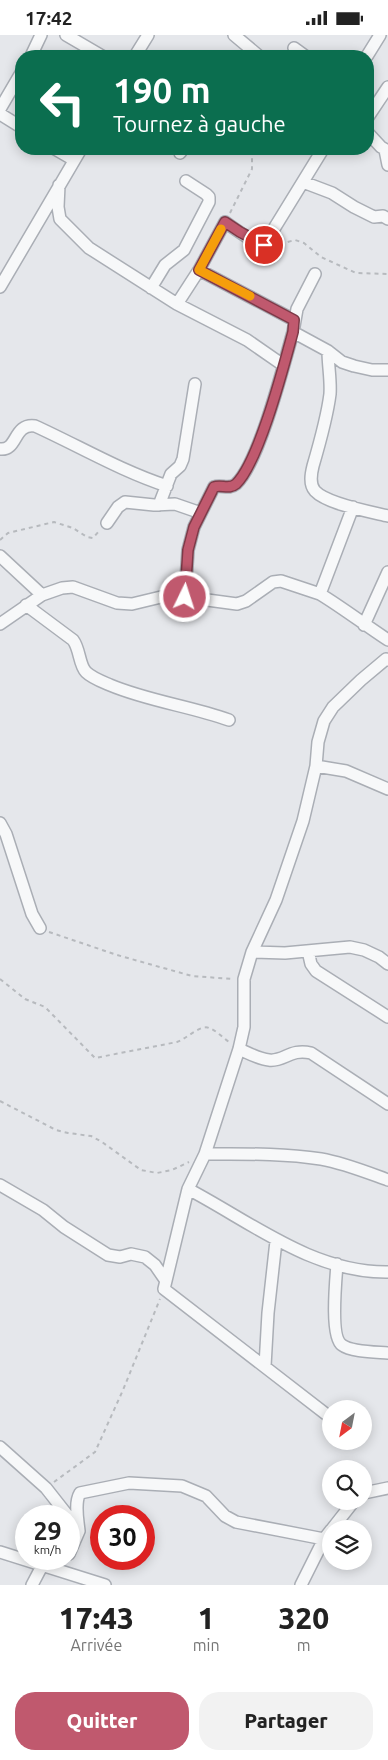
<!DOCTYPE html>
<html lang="fr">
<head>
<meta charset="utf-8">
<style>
	:root { --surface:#fff; --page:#f2f2f2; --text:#222; --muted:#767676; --accent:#c0596e }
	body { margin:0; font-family:Ubuntu,sans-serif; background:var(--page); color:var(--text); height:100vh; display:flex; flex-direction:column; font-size:19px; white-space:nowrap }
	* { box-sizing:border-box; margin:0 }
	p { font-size:16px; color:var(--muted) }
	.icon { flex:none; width:28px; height:28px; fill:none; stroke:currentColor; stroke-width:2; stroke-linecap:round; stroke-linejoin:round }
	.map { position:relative; height:1550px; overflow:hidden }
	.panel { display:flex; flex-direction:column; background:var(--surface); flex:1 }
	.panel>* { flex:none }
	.hud { position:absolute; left:15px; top:15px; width:359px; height:105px; border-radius:20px; box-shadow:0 2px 12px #0003; background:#0b6e4f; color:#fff; overflow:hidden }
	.needle { width:32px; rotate:212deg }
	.tools { position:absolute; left:322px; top:1365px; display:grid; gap:10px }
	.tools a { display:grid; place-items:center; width:50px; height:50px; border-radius:50%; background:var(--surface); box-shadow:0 2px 12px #0003; font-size:25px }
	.speed { position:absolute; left:15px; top:1470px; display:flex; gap:10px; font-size:25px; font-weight:700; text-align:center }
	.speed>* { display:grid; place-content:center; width:65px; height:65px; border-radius:50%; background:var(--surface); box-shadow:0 2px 12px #0003; line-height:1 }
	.speed small { font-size:12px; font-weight:400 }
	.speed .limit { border:8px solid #d22; background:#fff; color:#111 }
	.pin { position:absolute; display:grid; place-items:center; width:42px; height:42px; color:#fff; margin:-21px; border:2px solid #fff; border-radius:50%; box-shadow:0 1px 5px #0007 }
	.me { position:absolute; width:55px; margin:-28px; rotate:4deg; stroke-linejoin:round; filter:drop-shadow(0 0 4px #0008) }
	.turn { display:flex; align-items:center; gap:18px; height:105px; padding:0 15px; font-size:22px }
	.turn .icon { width:65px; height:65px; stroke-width:2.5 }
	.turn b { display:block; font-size:35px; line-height:42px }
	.eta { display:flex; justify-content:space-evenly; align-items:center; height:85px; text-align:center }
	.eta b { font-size:30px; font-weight:800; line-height:35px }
	.button { display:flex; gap:10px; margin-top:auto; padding:10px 15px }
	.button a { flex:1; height:58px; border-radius:20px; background:var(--accent); color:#fff; font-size:20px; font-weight:800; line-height:58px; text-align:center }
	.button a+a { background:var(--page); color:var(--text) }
	.status { display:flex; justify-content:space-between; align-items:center; height:35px; padding:0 25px; background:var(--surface); direction:ltr }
	.status svg { height:14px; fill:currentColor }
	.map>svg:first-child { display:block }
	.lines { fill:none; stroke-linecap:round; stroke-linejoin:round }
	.street-casing { stroke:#aaaeb5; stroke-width:14 }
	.path { stroke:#b7babe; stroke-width:2; stroke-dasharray:4 4; stroke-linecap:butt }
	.street { stroke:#f7f8f9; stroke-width:11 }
	.route-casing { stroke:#7d3a48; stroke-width:12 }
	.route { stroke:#c0596e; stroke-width:9 }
	.slow { stroke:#f59e0b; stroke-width:9 }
</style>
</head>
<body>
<div class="status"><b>17:42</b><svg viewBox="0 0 49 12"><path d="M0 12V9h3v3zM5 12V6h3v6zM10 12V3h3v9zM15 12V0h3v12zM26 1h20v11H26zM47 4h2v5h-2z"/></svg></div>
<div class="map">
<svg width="388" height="1550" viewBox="0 0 388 1550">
	<rect width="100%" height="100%" fill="#e5e7eb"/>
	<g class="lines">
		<defs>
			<path id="street" d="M 66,0 L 102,21
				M 234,0 L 259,21
				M 294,13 L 305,21
				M 31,21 L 41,0
				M 135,21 L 148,0
				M 367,21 L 380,0
				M 0,74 L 21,38
				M 0,79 L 21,92
				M 368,82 L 388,52
				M 368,98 L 381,112 L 388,116
				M 55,114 L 74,125
				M 385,115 L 388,130
				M 180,118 L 183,114
				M 303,147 L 332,158 L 354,172 L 374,182 L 383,181 L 388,184
				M 59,150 L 58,172 L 60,184 L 89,213 L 177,269 L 247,305 L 283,330
				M 264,210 L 323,114
				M 199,235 L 294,285
				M 315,239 L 297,274 L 293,297 L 328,316 L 342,327 L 354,331 L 372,335 L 388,335
				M 0,252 L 81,114
				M 151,253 L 165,230 L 184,215 L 209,167 L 209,162 L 206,159 L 186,146
				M 177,269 L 199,235 L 225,187 C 238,196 254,209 270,211
				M 328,316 C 328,330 331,345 330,359 C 327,383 320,407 313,431 C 311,439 309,449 315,456 C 327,469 371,477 388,481
				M 0,414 C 18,416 13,388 35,391 C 79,411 121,436 167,451
				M 159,470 L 171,439 L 180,431 L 183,424 L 195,349
				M 107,488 L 118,472 L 125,467 L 154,470 L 175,469 L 201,478
				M 0,521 L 42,560
				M 320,559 C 343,573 365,590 388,605
				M 185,562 L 188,515 L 194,492 L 214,452 C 221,449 229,455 236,449 C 259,428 284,329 293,297
				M 26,570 L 73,605 C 80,614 79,630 86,637 C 92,643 103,647 110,650 C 148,666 190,671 229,685
				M 0,589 L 42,560 L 62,553 L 73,552 L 117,568 L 132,569 L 161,562 L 185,562 L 237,569 L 246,566 L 273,547 L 281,546 L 320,559 L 353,472
				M 364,590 L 388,537
				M 388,625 L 386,624 L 361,645 L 333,672 L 324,686 L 318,707 L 316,731 L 303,786 L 276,865 L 252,917 L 244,944 L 244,992 L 239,1014 L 205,1119 L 188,1154 C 251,1187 313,1238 388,1237
				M 316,731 L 346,736 L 388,754
				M 0,788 L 6,799 L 32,879 L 40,893
				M 308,916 L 311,929 L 316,936 L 388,982
				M 252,917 L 285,918 L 350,912 L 364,915 L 379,922 L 388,929
				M 239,1014 C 248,1018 259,1024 269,1025 C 284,1027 290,1013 311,1018 L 388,1069
				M 205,1119 C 244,1119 282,1118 321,1124 C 344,1128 366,1137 388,1145
				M 0,1150 L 43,1175 L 64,1192 L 108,1220 L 120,1222 L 131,1219 L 145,1222 L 155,1230 L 166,1246
				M 188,1154 L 164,1254 L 331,1383
				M 337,1229 C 336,1243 330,1302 342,1310 C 351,1317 376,1317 388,1318
				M 265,1331 L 268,1278 L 276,1206
				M 0,1412 L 46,1453 L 68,1481
				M 364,1458 L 388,1453
				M 332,1494 L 354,1466
				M 79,1496 C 78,1485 74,1468 80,1458 L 129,1448 L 182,1451 L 206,1461 L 225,1481 L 236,1487 L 324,1504
				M 0,1517 L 105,1550
				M 69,1519 L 79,1496 L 76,1492
				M 32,1550 L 42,1531 L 60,1524
				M 301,1550 L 324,1504 L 331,1495"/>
		</defs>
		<use href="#street" class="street-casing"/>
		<path class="path" d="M 230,178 L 252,134 L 252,114
			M 280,209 L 295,205 L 304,208 L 321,222 L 356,238 L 388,239
			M 0,505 L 8,498 L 54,487 L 73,493 L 87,502 L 93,503 L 100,495
			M 49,897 L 117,920 L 192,941 L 232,944
			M 0,944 L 25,964 L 45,972 L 95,1023 L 177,1007 C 186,1004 201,989 209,993 C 216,995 223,1003 229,1007
			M 0,1066 L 56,1095 L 68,1098 L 91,1101 L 102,1107 L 141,1135 L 157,1138 L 172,1135 L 189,1127
			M 54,1447 L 95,1417 L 123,1355 L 160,1264"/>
		<use href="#street" class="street"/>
	</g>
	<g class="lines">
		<defs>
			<path id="route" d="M 185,562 L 188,515 L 194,492 L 214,452 C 221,449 229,455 236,449 C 259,427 284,330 293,297 L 294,285 L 199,235 L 225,187 L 240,197 L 264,210"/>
		</defs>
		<use href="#route" class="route-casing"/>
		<use href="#route" class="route"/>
		<path class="slow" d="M 221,194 L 199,235 L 250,261"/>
	</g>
</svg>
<div class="tools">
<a><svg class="needle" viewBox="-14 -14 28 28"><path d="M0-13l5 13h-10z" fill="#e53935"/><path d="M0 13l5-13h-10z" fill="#767676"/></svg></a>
<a><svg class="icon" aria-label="search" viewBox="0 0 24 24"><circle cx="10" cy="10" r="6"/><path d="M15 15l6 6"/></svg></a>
<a><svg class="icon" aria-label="layers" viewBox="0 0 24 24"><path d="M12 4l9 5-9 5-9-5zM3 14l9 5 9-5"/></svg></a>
</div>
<div class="speed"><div>29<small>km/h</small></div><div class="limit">30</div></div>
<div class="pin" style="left:264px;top:210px;background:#d93025"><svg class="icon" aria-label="arrive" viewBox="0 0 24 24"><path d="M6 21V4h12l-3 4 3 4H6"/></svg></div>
<svg class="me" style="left:185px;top:562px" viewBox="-20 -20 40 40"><circle r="17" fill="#c0596e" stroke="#fff" stroke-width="3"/><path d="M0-11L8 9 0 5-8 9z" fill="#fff"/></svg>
<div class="hud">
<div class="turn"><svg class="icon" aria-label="left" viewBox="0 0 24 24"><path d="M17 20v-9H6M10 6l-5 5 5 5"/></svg><div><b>190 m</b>Tournez à gauche</div></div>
</div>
</div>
<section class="panel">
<div class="eta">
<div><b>17:43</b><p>Arrivée</p></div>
<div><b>1</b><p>min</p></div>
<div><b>320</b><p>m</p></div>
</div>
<div class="button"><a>Quitter</a><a>Partager</a></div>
</section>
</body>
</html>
